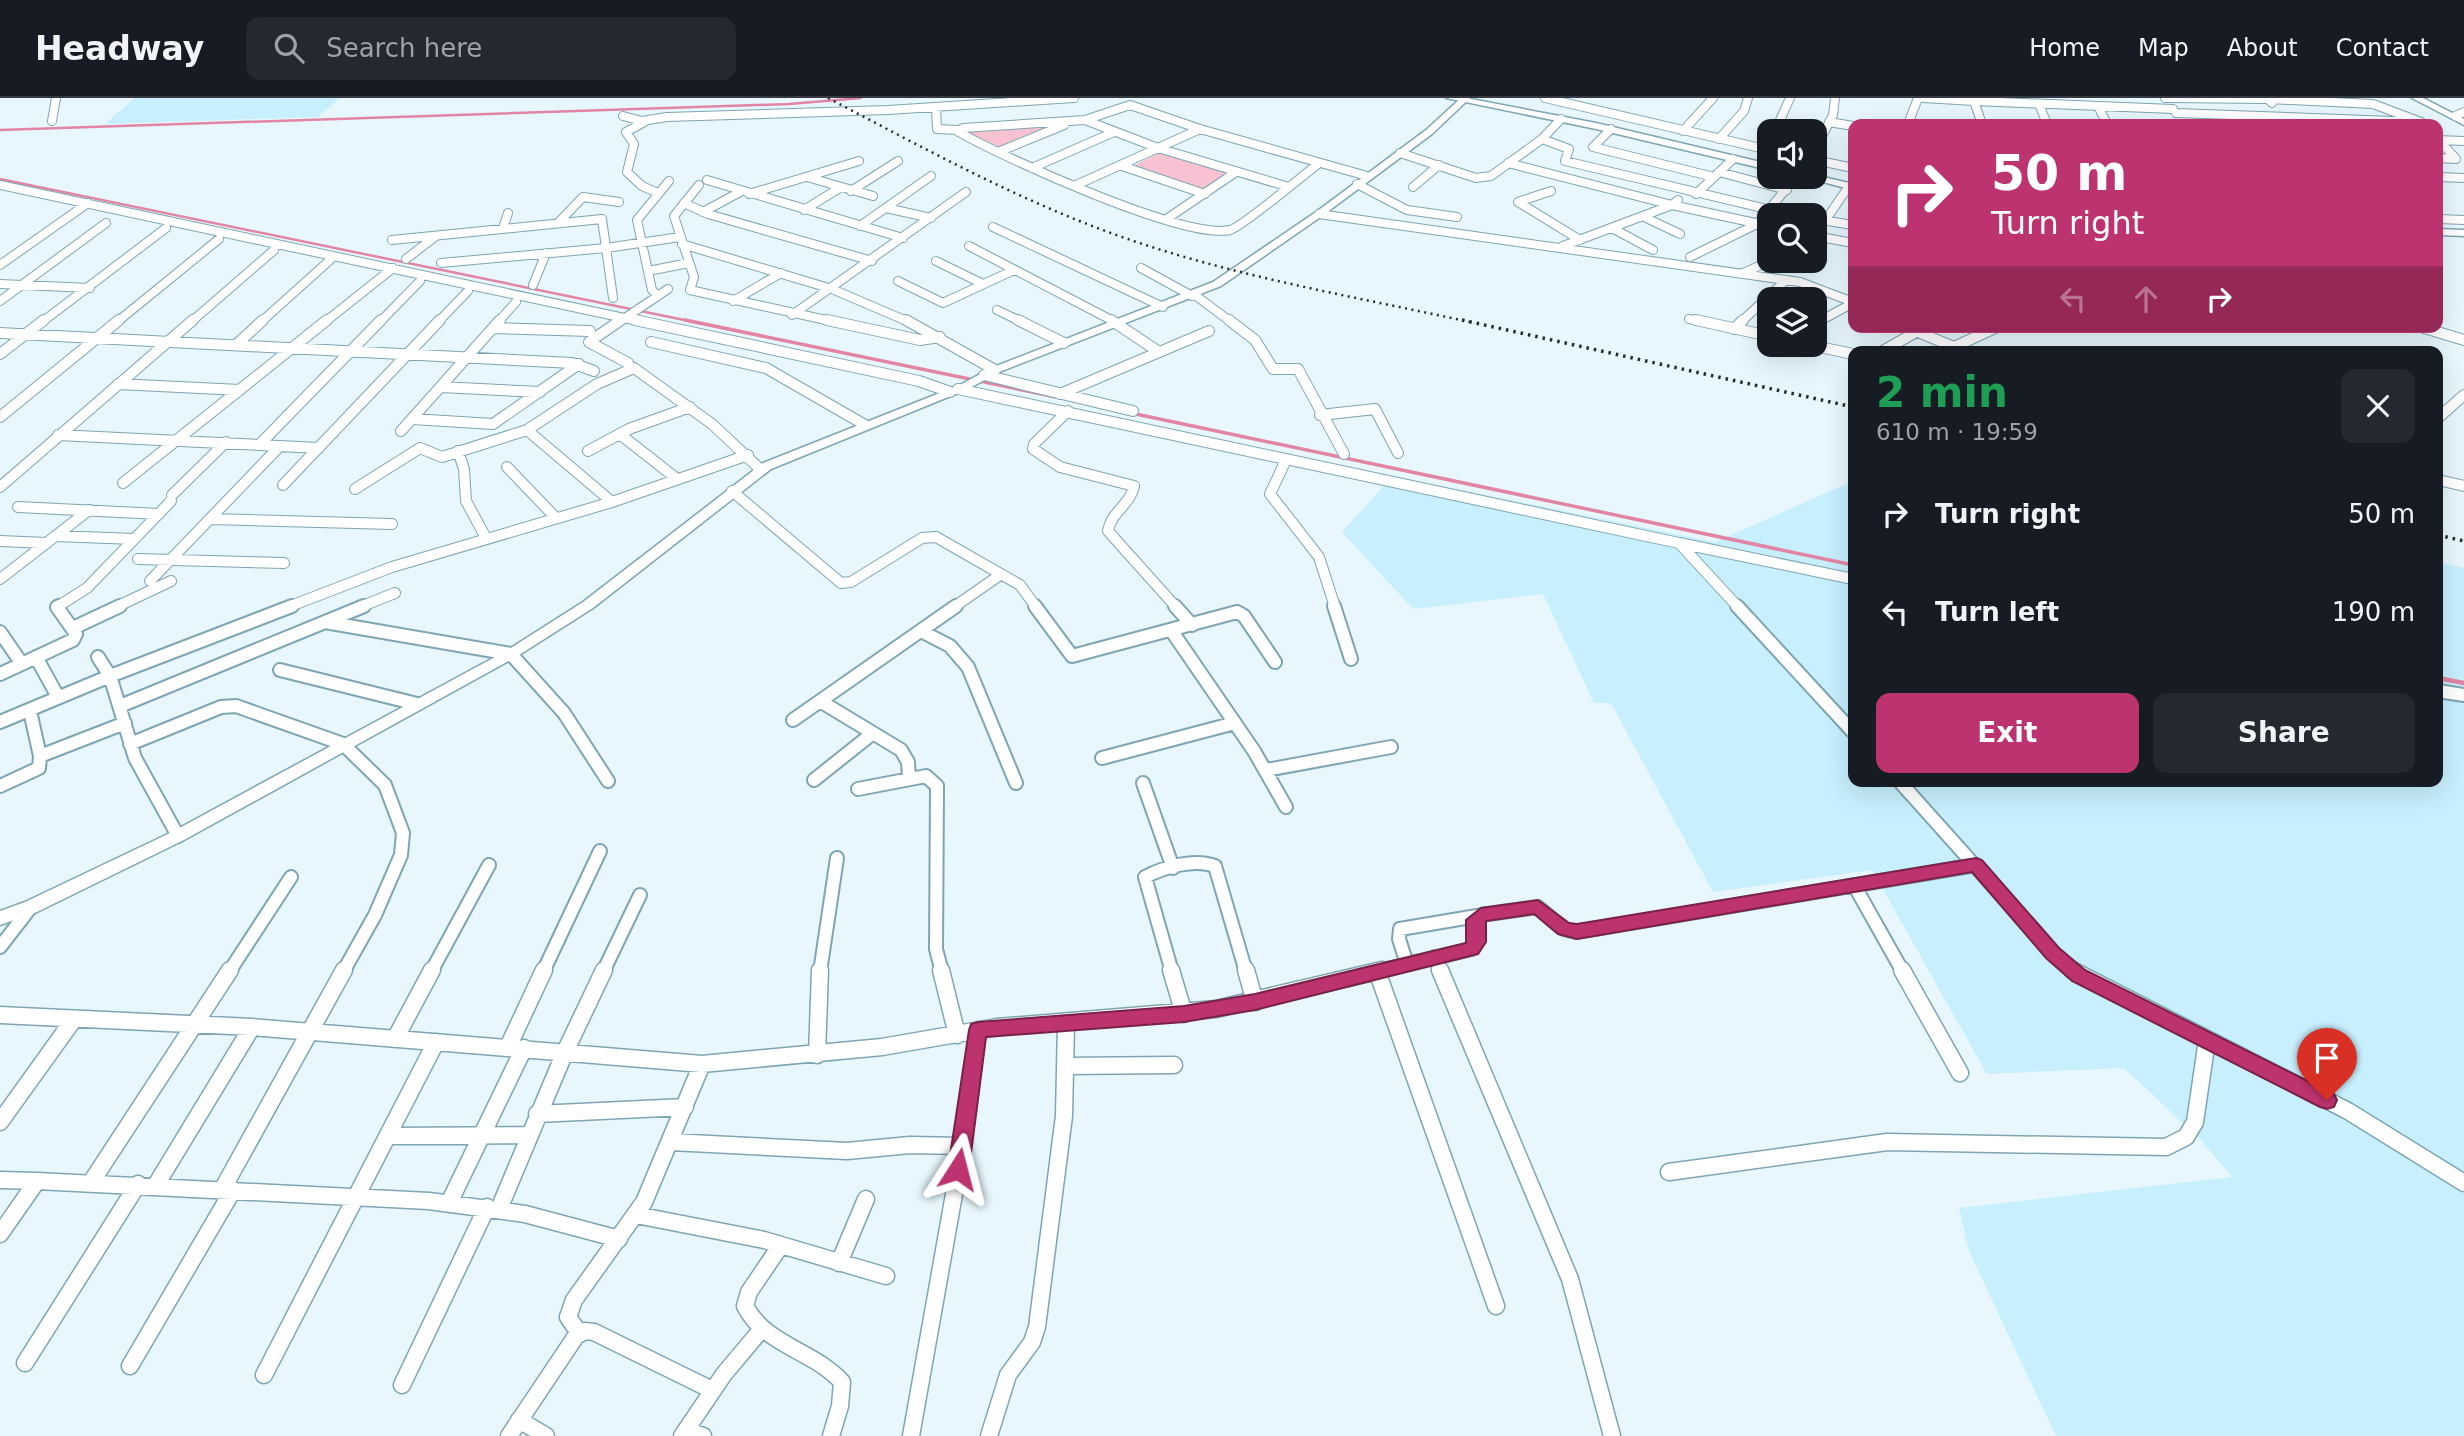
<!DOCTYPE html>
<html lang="en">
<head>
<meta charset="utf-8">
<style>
	:root { --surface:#171b24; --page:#242831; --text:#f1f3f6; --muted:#9ea1a6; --line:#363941; --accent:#bc336f }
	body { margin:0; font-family:"DejaVu Sans",sans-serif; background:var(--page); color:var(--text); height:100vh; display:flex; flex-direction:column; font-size:26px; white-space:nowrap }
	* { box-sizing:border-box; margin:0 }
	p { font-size:23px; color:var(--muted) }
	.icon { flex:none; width:38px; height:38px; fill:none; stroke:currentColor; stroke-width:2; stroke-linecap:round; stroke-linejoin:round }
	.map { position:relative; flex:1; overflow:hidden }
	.side { position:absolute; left:1848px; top:248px; width:595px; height:441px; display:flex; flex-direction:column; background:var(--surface); border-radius:14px; box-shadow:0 7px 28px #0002 }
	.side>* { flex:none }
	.banner { position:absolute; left:1848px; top:21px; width:595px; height:214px; border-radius:14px; box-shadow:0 7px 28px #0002; background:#bc336f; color:#fff; overflow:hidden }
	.tools { position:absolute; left:1757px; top:21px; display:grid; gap:14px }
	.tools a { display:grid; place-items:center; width:70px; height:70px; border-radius:14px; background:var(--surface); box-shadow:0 7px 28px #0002; font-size:35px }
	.pin { position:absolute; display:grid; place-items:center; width:60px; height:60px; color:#fff; margin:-72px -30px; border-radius:50% 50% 50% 0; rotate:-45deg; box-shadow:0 0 7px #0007 }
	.pin .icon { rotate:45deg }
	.me { position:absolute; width:77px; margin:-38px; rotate:9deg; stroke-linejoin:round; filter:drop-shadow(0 0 5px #0008) }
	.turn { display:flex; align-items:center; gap:24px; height:147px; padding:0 28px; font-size:32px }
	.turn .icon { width:91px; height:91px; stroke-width:2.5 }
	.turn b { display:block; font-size:49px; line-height:60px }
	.lanes { display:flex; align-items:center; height:66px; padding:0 28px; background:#0003; justify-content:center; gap:35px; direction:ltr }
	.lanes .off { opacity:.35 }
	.round { display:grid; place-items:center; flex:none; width:74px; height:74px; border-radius:14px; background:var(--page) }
	.summary { display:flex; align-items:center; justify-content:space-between; height:119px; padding:0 28px }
	h1 { font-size:42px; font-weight:700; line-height:52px; color:#1e9e55 }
	.primary-button { display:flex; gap:14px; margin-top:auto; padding:14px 28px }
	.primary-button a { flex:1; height:80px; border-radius:14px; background:var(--accent); color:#fff; font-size:28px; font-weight:700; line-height:80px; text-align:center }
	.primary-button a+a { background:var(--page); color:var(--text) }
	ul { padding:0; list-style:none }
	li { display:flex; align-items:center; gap:21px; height:98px; padding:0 28px }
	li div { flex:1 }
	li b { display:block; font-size:26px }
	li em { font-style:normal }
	header { display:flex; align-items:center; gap:42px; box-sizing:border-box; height:98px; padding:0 35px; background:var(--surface); border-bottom:2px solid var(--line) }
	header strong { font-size:33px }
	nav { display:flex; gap:38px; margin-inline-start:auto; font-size:24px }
	.search { width:490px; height:63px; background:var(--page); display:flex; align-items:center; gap:18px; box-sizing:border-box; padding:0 24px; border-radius:14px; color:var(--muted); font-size:26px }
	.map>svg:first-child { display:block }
	.built { fill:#c7effd }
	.green { fill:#f8c2d2 }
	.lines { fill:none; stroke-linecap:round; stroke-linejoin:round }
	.stream-far2 { stroke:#e285a5; stroke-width:2.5 }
	.stream-far1 { stroke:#e285a5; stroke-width:3.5 }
	.stream { stroke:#e285a5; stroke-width:4.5 }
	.minor-far3-casing { stroke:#7ea5b3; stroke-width:10 }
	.minor-far2-casing { stroke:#7ea5b3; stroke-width:12 }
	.minor-far1-casing { stroke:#7ea5b3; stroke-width:16 }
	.minor-casing { stroke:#7ea5b3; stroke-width:19 }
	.tertiary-casing { stroke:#7ea5b3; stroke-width:3 }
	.secondary-casing { stroke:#7ea5b3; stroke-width:3 }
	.minor-far3 { stroke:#fff; stroke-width:8 }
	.minor-far2 { stroke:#fff; stroke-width:10 }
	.minor-far1 { stroke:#fff; stroke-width:12 }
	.minor { stroke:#fff; stroke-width:16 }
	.tertiary { fill:#fff; fill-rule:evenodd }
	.secondary { fill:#fff; fill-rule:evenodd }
	.rail-far1 { stroke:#202d32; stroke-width:2.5; stroke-dasharray:2 4.5; stroke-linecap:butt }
	.rail { stroke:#202d32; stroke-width:3.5; stroke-dasharray:2.5 5; stroke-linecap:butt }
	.route { fill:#bc336f; stroke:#7a2148; stroke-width:2 }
</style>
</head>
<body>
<header>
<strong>Headway</strong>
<div class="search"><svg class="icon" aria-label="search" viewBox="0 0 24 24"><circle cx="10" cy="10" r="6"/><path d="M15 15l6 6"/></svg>Search here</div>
<nav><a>Home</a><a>Map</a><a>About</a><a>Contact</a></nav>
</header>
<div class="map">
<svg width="2464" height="1338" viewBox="0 0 2464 1338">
	<rect width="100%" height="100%" fill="#e7f7fd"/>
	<path class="built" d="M 135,0 L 340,0 L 318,19 L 105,26 Z
		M 1393,378 L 1715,444 L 1853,383 L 1853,684 L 2438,684 L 2438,464 L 2464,470 L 2464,1338 L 2056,1338 L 1969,1153 L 1959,1110 L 2232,1079 L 2200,1041 L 2124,970 L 1987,976 L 1872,772 L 1713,794 L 1611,605 L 1594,605 L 1543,496 L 1413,511 L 1342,434 Z"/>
	<path class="green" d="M 1054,26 L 1056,28 L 1002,50 L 965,34 Z
		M 1163,53 L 1233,73 L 1204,93 L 1131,69 Z"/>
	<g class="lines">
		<path class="stream-far2" d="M 0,32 L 789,6 L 861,0
			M 0,81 L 694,224"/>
		<path class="stream-far1" d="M 685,222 L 1061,300
			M 1131,315 L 1853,467"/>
		<path class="stream" d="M 2438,580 L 2464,585"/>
		<defs>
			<path id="minor-far3" d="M 1545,0 L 1769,52
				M 1923,0 L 1974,3
				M 2165,0 L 2268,1 L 2272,5
				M 2039,6 L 2047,26
				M 2098,8 L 2107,26
				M 936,10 L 937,31 L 958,32
				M 2176,15 L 2421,24 L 2373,6 L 2268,1
				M 623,18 L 642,23 L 667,19 L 888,12 L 1074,0
				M 2455,18 L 2464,14
				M 1561,21 L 1542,41 L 1569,51 L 1565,63 L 1792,117
				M 1085,22 L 1158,50 L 1289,89
				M 52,23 L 56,0
				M 646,23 L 626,34 L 634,46 L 627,74 L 642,88 L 658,95
				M 1829,24 L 1853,28
				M 1908,26 L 1918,0
				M 1982,26 L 1974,3 L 2173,11
				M 1611,31 L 1593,49 L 1714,79
				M 1776,31 L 1790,0
				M 1683,33 L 1713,0
				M 1719,41 L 1744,13 L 1748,0
				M 2438,41 L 2456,61 L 2438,60
				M 2438,42 L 2464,43
				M 1815,52 L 1833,17 L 1835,0
				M 998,54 L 1064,27
				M 1400,55 L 1476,80 L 1491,78 L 1542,41
				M 1815,62 L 1853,70
				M 1319,65 C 1305,76 1242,129 1230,132 C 1184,142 1002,59 957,33 L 963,30 L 1085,22 L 1130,7 L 1200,31 L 1367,78
				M 1508,65 L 1672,107 L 1563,148
				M 1122,68 L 1205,96
				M 1032,70 L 1114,34
				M 1719,74 L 1787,92
				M 807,79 L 873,98
				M 2438,79 L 2464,80
				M 707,82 L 903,140
				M 1357,86 L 1407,112 L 1457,119
				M 0,87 L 643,224
				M 699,87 L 674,118 L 694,179 L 690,192 L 835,224
				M 1074,88 L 1200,31
				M 1413,89 L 1439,67
				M 851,93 L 898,63
				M 1551,93 L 1518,104 L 1580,142
				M 749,96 L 859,63
				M 1696,96 L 1733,61
				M 1678,102 L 1672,107 L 1769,128
				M 684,105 L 708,116 L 872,163
				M 886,110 L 931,120
				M 804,112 L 838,91
				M 703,114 L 740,94
				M 1319,116 L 1800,184 L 1853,204
				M 1644,119 L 1680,136
				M 1168,120 L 1236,74
				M 1815,121 L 1853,127
				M 2438,121 L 2464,122
				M 1825,123 L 1849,88
				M 558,125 L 583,99 L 619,104
				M 860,128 L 931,78
				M 993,129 L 1163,209
				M 503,130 L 508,115
				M 1612,130 L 1653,152
				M 1815,138 L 1853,145
				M 392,142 L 602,121 L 613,200
				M 682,146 L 832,191 L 909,224
				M 969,148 L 1115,224
				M 1690,159 L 1757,126 L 1796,79
				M 406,161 L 436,138
				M 936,163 L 983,186
				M 441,165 L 606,150 L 680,139
				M 0,167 L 88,105
				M 1141,170 L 1192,198
				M 648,173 L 689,165
				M 1741,176 L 1770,163
				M 898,183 L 943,205 L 1014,172
				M 0,186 L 90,190
				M 533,187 L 546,155
				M 1195,197 L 1231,224
				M 658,198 L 652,192 L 637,122 L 669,83
				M 0,203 L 106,125
				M 733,203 L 781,175
				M 997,212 L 1022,224
				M 792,217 L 966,94
				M 1689,221 L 1704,224
				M 42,224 L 166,130
				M 117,224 L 219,141
				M 191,224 L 274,152
				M 261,224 L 330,162
				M 325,224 L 393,170
				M 380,224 L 420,183
				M 438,224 L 468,193
				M 498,224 L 516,204
				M 619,224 L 668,191
				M 1741,224 L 1786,182
				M 1818,224 L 1853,205"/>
			<path id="minor-far2" d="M 621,222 L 589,244 L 628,265
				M 635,222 L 919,283 L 950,294
				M 827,222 L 920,242 L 940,239
				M 906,222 L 995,272
				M 1018,222 L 1064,245
				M 1111,222 L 1159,254
				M 1229,222 L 1255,242 L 1273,271 L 1298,271 L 1344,356
				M 1696,222 L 1769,238
				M 1815,226 L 1821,222
				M 1906,229 L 1966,254
				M 2421,229 L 2464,242
				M 494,230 L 590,233
				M 1734,231 L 1743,222
				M 0,235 L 572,265 L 594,273
				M 651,244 L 766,270 L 865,327
				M 236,247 L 263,222
				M 1810,247 L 1853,256
				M 1952,250 L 1997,229
				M 1881,254 L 1916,234
				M 0,256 L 44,222
				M 984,277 L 1133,313
				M 118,286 L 240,292
				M 441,289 L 540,294
				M 958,291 L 1679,445 L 1738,509
				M 1060,296 L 1209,233
				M 1068,313 L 1034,346 L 1033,351 L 1060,369 L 1134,388 C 1131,406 1111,414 1108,433 L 1176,509
				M 1320,317 L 1375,311 L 1398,355
				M 0,319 L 119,222
				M 2438,320 L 2464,297
				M 412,321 L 493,326 L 579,266
				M 527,332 L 597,286 L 634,270 L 712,326 L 761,372
				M 401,333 L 500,222
				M 58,337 L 319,350
				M 621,337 L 677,381
				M 260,346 L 381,222
				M 458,353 L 464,371 L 466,403 L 486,440
				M 588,353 L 629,331 L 690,309
				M 1286,362 L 1270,396 L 1319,459 L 1335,509
				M 507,369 L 556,420
				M 2438,382 L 2464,388
				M 123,385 L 327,222
				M 283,387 L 440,222
				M 0,389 L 193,222
				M 355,391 L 420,350 L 442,359 L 527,332 L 612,404
				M 732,393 L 841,485 L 851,484 L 922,440 L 936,439 L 1020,487 L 1036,509
				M 172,397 L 226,344
				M 18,409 L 159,416
				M 211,421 L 392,426
				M 56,438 L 134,441
				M 0,443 L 47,445
				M 1679,445 L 1853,481
				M 138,461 L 284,465
				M 0,481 L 89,412
				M 150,483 L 280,348
				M 57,509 L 87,490 L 171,403
				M 116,509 L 171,483
				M 288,509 L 392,469 L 612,404 L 748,357
				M 360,509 L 395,495
				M 954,509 L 1000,477"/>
			<path id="minor-far1" d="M 1035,508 L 1072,558 L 1237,514 L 1244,518 L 1275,564
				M 1175,508 L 1192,527
				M 1334,508 L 1351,561
				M 1737,508 L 1853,634
				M 325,524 L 511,556 L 564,615 L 608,683
				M 73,530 L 120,508
				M 1171,532 L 1254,653 L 1286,709
				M 921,533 L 950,548 L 968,569 L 1016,685
				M 0,534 L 22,566
				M 36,559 L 58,599
				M 280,572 L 417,606
				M 0,576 L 73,542 L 76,536 L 57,509 L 59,508
				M 2438,593 L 2464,597
				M 820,603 L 901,652 L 908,664 L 909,680
				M 120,608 L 364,508
				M 793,622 L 956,508
				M 0,624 L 110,578 L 98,559
				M 130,646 L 221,609 L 236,608 L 343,646 L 385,687 L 403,735 L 401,757 L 375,817 L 343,874
				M 40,658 L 125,625
				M 1102,660 L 1235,625
				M 1266,672 L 1391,649
				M 814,682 L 873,635
				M 1900,684 L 2053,855 L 2074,874
				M 1143,685 L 1173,770
				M 0,688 L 39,670 L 40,658 L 30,613
				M 858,691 L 926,678 L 937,688 L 936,851 L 942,874
				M 178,738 L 135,660 L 110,578 L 292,508
				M 1854,787 L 1903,874
				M 0,849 L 31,809
				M 1435,859 L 1441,874
				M 1407,866 L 1399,841 L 1400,831 L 1477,818
				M 229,874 L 291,779
				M 431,874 L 489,767
				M 543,874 L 600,753
				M 603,874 L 640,797
				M 820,874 L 837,760
				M 1172,874 L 1145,779 C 1164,769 1195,760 1215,768 L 1246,874
				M 1375,874 L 1471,851 L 1477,844 L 1475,822 L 1481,817 L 1538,809 L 1564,831 L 1576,834 L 1976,767"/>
			<path id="minor" d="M 941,872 L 957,937
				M 1171,872 L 1184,916
				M 1246,872 L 1255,904
				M 1440,872 L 1570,1181 L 1612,1338
				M 1902,872 L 1960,975
				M 2072,872 L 2348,1013 L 2464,1085
				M 1377,873 L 1496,1208
				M 0,917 L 252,929 L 702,966 L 882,949 L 997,929 L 1216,911 L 1382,872
				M 395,941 L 432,872
				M 508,949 L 544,872
				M 817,957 L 820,872
				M 1066,968 L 1174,967
				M 537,1016 L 685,1009
				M 0,1024 L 74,921
				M 389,1038 L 529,1037
				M 671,1044 L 847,1053 L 910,1047 L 962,1048
				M 1669,1074 L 1887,1044 L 2166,1049 L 2186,1039 L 2195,1024 L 2207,942
				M 0,1082 L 37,1083 L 0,1136
				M 37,1083 L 429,1103 L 525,1116 L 619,1141
				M 92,1083 L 230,872
				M 156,1087 L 252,929
				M 222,1092 L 344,872
				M 449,1105 L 524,950
				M 499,1111 L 565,954 L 604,872
				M 636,1117 L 764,1142 L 886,1178
				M 781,1147 L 749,1194 L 745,1208 C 766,1248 813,1252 842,1284 L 840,1308 L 831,1338
				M 839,1165 L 866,1101
				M 579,1235 L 568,1219 L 574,1202 L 644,1104 L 702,966
				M 25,1265 L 138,1086
				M 130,1268 L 233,1092
				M 264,1277 L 436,944
				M 402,1287 L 487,1109
				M 519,1322 L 546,1338
				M 686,1332 L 703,1338
				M 509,1338 L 576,1238 L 585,1233 L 594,1234 L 712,1292
				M 682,1338 L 724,1276 L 761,1232
				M 911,1338 L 964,1040 L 978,932
				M 989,1338 L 1008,1277 L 1032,1244 L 1037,1229 L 1064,1018 L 1066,925"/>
			<path id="tertiary" d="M 1461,0 L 1470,0 L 1432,36 L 1322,118 L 1221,188 L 999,274 L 968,291 L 771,371 L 593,510 L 516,559 L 184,742 L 37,814 L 0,827 L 0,813 L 25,804 L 172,734 L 506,553 L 583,504 L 763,365 L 960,287 L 991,270 L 1213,184 L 1316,114 L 1426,32 Z
				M 2412,0 L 2423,0 L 2464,21 L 2464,27 Z"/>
			<path id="secondary" d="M 1446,0 L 1466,0 L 1596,25 L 1769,66 L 1769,72 L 1596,31 Z
				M 1815,77 L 1853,86 L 1853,92 L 1804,79 Z
				M 2438,131 L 2464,132 L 2464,138 L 2438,137 Z"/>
		</defs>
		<use href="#minor-far3" class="minor-far3-casing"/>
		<use href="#minor-far2" class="minor-far2-casing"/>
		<use href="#minor-far1" class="minor-far1-casing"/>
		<use href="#minor" class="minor-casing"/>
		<use href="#tertiary" class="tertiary-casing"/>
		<use href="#secondary" class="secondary-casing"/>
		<use href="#minor-far3" class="minor-far3"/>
		<use href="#minor-far2" class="minor-far2"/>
		<use href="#minor-far1" class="minor-far1"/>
		<use href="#minor" class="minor"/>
		<use href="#tertiary" class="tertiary"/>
		<use href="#secondary" class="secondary"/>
		<path class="rail-far1" d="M 828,0 C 918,47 1005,95 1100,131 C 1219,176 1347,197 1470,224"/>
		<path class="rail" d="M 1462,222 L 1853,309
			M 2438,437 L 2464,443"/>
	</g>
	<path class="route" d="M 1976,760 L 1982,762 L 2059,850 L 2085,872 L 2334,996 L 2337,1002 L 2334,1009 L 2327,1011 L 2320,1009 L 2072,883 L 2046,860 L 1972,774 L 1577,841 L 1558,836 L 1534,816 L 1486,823 L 1486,844 L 1478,856 L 1255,912 L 1184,924 L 986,939 L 969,1071 L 966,1078 L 958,1081 L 951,1078 L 948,1071 L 969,932 L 971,926 L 978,924 L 1184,908 L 1255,896 L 1466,845 L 1466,822 L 1481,810 L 1538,802 L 1569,825 L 1577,826 Z"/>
</svg>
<div class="tools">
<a><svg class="icon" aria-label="sound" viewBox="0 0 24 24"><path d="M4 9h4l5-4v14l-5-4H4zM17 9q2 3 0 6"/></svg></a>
<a><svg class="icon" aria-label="search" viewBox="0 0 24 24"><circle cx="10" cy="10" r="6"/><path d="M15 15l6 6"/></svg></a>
<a><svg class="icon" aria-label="layers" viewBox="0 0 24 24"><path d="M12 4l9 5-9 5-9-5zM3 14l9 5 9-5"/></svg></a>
</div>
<div class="pin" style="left:2327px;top:1002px;background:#d93025"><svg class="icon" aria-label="arrive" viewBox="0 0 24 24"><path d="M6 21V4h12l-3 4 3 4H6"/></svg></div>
<svg class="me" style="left:958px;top:1071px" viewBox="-20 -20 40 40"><path d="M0-17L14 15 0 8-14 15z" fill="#bc336f" stroke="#fff" stroke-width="4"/></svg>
<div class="banner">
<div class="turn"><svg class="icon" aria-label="right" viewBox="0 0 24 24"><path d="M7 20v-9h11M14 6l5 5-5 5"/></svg><div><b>50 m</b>Turn right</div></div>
<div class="lanes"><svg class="icon off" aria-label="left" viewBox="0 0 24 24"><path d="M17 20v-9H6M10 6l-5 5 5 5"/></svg><svg class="icon off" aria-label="ahead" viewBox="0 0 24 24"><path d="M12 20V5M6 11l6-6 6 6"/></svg><svg class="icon" aria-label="right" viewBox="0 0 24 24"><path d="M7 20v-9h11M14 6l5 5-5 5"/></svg></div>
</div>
<section class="side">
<div class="summary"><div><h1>2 min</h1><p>610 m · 19:59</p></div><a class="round"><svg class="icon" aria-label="close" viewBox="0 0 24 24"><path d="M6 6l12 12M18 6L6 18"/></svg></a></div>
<ul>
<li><svg class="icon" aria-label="right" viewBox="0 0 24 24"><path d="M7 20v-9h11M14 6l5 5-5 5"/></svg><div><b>Turn right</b></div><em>50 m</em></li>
<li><svg class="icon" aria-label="left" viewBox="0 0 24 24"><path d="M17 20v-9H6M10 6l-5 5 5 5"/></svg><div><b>Turn left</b></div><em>190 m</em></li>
</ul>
<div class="primary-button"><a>Exit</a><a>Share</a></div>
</section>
</div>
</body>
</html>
